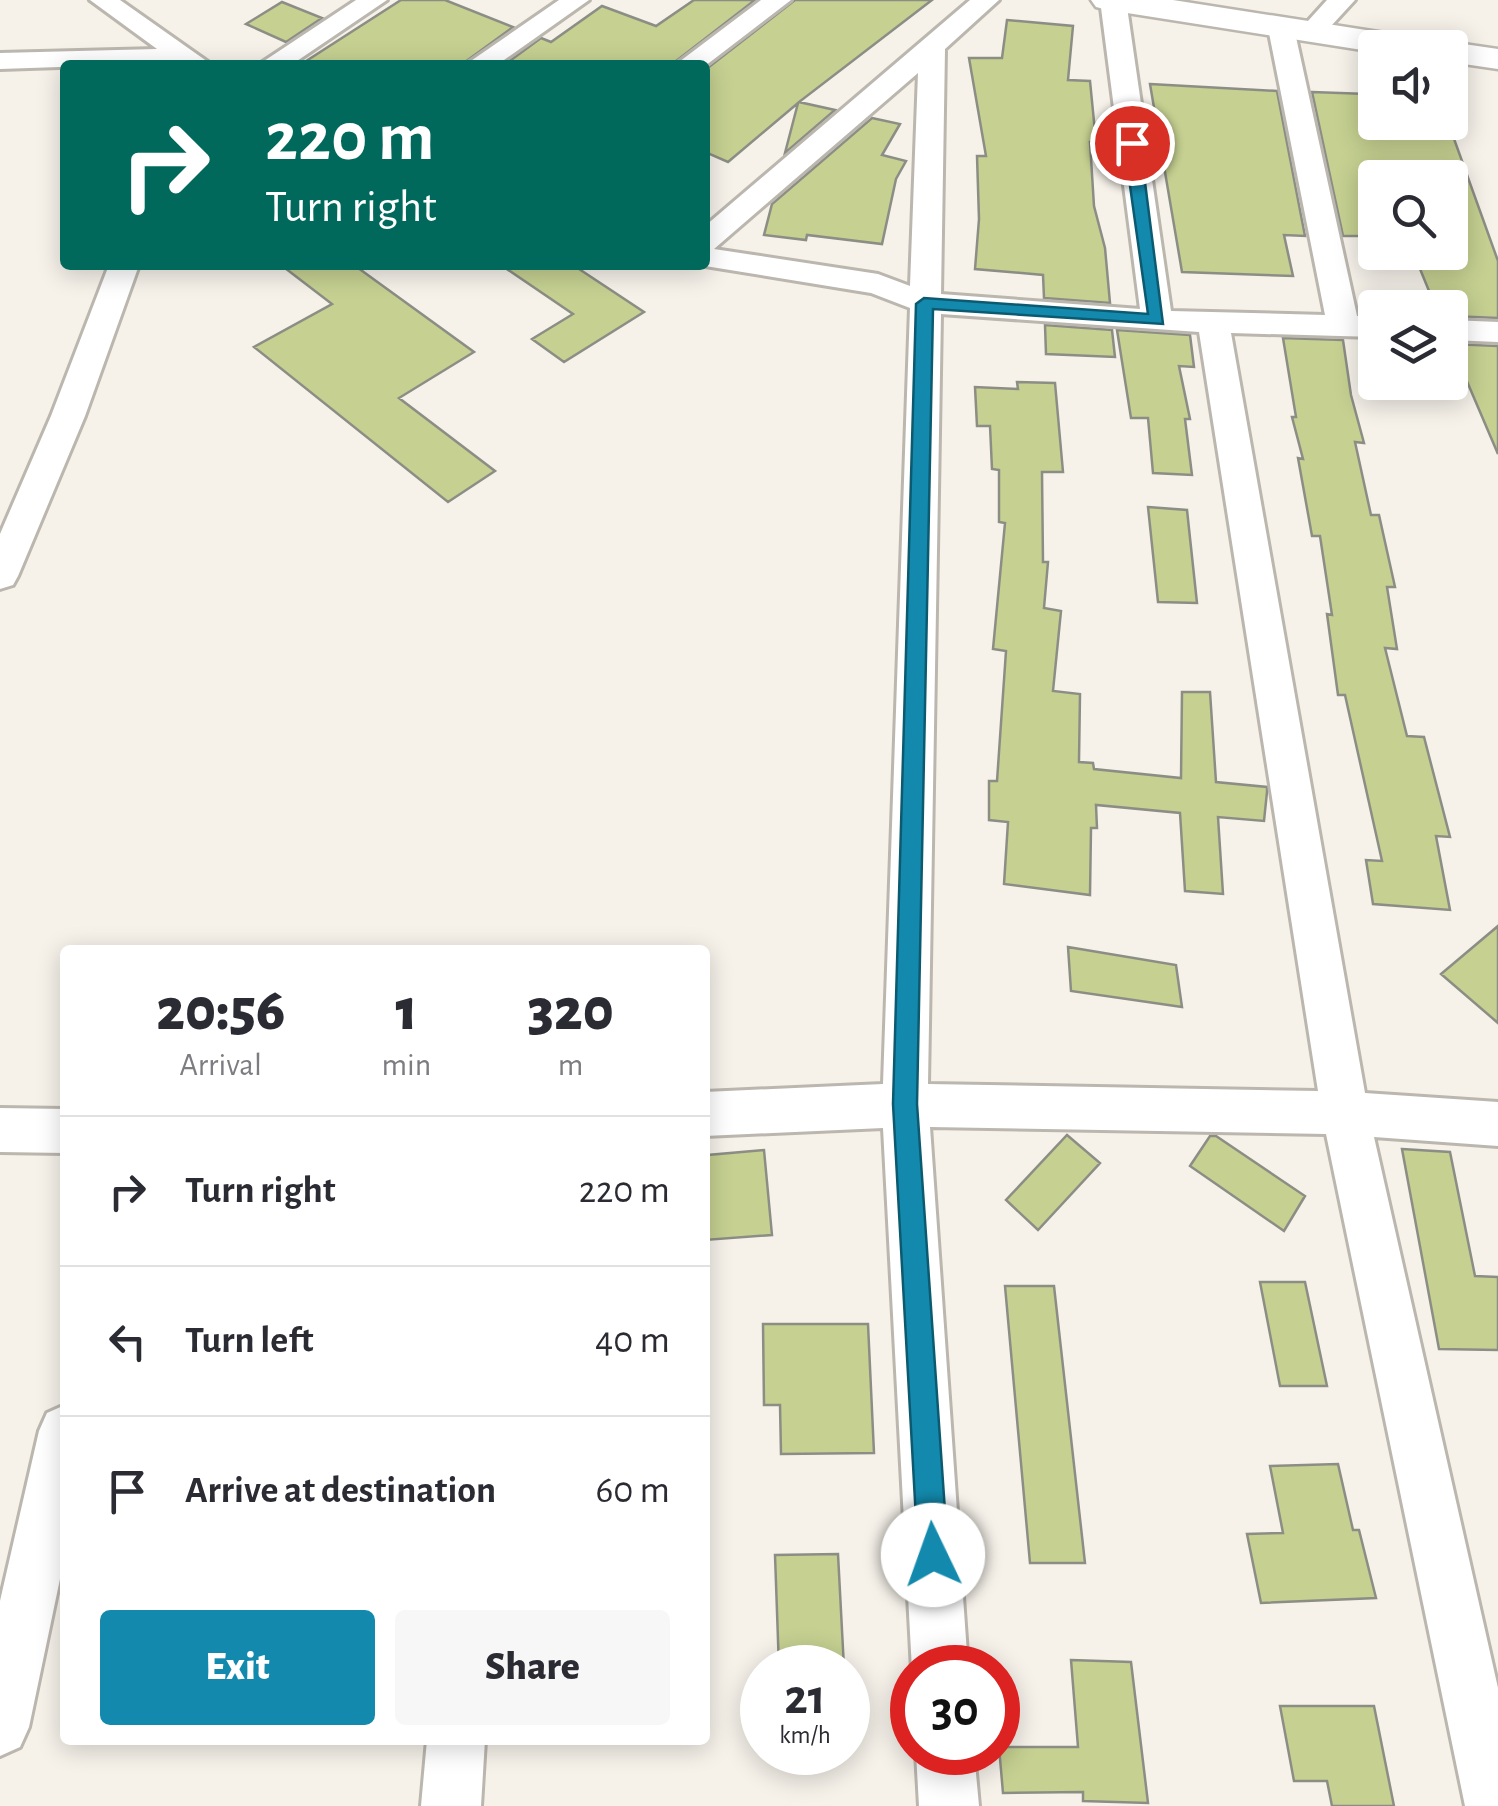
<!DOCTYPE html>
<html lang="en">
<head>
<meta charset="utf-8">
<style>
	:root { --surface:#fff; --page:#f7f7f7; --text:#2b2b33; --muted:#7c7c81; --line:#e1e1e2; --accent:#138aad }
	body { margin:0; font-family:"Alegreya Sans",sans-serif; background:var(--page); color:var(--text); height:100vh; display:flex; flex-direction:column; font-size:38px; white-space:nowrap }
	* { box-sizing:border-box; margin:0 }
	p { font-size:32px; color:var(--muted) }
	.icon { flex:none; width:55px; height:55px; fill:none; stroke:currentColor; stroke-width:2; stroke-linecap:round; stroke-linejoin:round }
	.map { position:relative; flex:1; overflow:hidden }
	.side { position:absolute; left:60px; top:945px; width:650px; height:800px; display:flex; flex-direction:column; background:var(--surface); border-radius:10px; box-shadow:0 5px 25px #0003 }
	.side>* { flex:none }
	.guide { position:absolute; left:60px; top:60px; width:650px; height:210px; border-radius:10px; box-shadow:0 5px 25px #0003; background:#00695c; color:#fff; overflow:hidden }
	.fabs { position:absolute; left:1358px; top:30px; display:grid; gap:20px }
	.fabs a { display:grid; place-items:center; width:110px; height:110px; border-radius:10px; background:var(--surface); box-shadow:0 5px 25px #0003; font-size:50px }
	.speed { position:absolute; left:740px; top:1645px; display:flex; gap:20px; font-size:50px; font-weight:700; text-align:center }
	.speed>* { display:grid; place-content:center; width:130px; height:130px; border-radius:50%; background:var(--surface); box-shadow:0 5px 25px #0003; line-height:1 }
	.speed small { font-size:25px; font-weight:400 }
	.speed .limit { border:15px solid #d22; background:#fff; color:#111 }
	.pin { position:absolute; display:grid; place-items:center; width:85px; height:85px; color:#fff; margin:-42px; border:5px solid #fff; border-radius:50%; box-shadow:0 2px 10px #0007 }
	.me { position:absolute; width:110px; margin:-55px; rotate:357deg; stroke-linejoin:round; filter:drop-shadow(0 0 8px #0008) }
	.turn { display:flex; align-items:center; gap:35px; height:210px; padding:0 40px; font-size:45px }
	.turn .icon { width:130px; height:130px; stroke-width:2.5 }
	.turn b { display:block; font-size:70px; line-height:85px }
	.eta { display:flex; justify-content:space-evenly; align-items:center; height:170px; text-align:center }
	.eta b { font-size:60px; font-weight:800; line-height:70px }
	.primary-button { display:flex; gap:20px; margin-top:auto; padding:20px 40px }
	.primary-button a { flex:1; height:115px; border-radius:10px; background:var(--accent); color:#fff; font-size:40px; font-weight:800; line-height:115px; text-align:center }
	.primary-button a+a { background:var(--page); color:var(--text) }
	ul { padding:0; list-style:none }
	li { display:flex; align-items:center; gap:30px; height:150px; padding:0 40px; border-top:2px solid var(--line) }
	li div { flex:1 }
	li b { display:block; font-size:38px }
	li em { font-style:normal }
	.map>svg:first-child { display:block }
	.building { fill:#c5d091; stroke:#8c8e85; stroke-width:2.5 }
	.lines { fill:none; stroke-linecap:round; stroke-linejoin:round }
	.street-casing { stroke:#bbb7af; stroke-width:6 }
	.secondary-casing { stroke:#bbb7af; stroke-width:5 }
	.street { fill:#fff; fill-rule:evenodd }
	.secondary { fill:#fff; fill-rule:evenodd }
	.route { fill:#138aad; stroke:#0c5a70; stroke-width:2.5 }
</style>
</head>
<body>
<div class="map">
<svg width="1498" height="1806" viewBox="0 0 1498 1806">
	<rect width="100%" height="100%" fill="#f6f2ea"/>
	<path class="building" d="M 401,0 L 445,0 L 513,27 L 461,65 L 300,65 Z
		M 694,0 L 755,0 L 671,65 L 504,65 L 541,38 L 551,42 L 602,6 L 656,26 Z
		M 795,0 L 932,0 L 799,102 L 835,110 L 785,153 L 798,103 L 728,162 L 705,152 L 705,70 Z
		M 282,2 L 322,18 L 286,42 L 246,24 Z
		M 1007,20 L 1073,26 L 1068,80 L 1090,81 L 1096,142 L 1090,142 L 1094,206 L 1105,248 L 1110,303 L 1044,298 L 1043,275 L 975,269 L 979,219 L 977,156 L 986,156 L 969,58 L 1002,58 Z
		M 1150,84 L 1277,91 L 1305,236 L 1284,235 L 1293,276 L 1182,272 Z
		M 1312,92 L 1367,94 L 1375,122 L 1381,124 L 1383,132 L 1453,136 L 1498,261 L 1498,318 L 1450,316 L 1450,308 L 1436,308 L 1418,264 L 1450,265 L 1450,178 L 1375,178 L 1375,236 L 1343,236 Z
		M 872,118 L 900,124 L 882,155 L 906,161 L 896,179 L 882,244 L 807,235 L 806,240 L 764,235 L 772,204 Z
		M 281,265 L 354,265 L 474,352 L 399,398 L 495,471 L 448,502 L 254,347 L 332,304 Z
		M 501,265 L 573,265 L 644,312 L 564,362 L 532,339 L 573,314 Z
		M 1045,325 L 1112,330 L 1115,357 L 1046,354 Z
		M 1117,330 L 1190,335 L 1194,367 L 1179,366 L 1190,419 L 1185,419 L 1192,475 L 1153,473 L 1148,418 L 1131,418 Z
		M 1283,338 L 1343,340 L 1351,395 L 1364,443 L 1355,442 L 1371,515 L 1379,515 L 1395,587 L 1387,587 L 1397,649 L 1385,648 L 1407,736 L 1424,737 L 1450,837 L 1436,836 L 1450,910 L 1373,904 L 1366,860 L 1382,861 L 1345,695 L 1338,695 L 1327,614 L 1332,615 L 1320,536 L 1312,536 L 1298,458 L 1303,459 L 1292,417 L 1296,417 Z
		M 1451,344 L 1498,346 L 1498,454 Z
		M 1017,382 L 1055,383 L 1063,472 L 1042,472 L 1043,562 L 1048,562 L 1044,608 L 1061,611 L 1053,691 L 1080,694 L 1079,762 L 1093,763 L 1094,769 L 1181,778 L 1182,692 L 1210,692 L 1216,782 L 1267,787 L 1267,792 L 1264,821 L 1218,817 L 1223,894 L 1185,891 L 1180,813 L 1096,805 L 1097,828 L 1091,828 L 1090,895 L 1004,884 L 1008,822 L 989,820 L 989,781 L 997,781 L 1006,651 L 993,649 L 1005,523 L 999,522 L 999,470 L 992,469 L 990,426 L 977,426 L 975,387 L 1018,389 Z
		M 1148,507 L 1187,510 L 1197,603 L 1158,602 Z
		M 1498,926 L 1498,1023 L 1441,974 Z
		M 1068,947 L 1176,965 L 1182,1007 L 1071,991 Z
		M 1067,1135 L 1100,1163 L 1038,1230 L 1006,1200 Z
		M 1210,1136 L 1216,1136 L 1305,1196 L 1284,1231 L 1190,1166 Z
		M 1402,1149 L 1450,1152 L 1475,1276 L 1498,1277 L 1498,1350 L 1439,1349 Z
		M 764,1150 L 772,1235 L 705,1240 L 708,1155 Z
		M 1260,1282 L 1305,1282 L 1327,1386 L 1280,1386 Z
		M 1005,1286 L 1054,1286 L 1085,1563 L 1030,1563 Z
		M 763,1324 L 868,1324 L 874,1453 L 781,1454 L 780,1405 L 764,1405 Z
		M 1338,1464 L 1353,1530 L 1359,1530 L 1376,1598 L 1261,1603 L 1247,1534 L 1283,1533 L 1270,1466 Z
		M 838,1554 L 844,1668 L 779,1668 L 775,1555 Z
		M 1071,1660 L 1131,1662 L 1148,1803 L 1083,1801 L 1083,1792 L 1003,1793 L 999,1747 L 1078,1747 Z
		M 1280,1706 L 1374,1706 L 1394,1806 L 1332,1806 L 1327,1781 L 1294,1781 Z"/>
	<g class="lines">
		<defs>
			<path id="street" d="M 90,0 L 120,0 L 208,62 L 0,69 L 0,53 L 157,49 Z
				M 356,0 L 387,0 L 291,65 L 258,65 Z
				M 559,0 L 589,0 L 497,65 L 465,65 Z
				M 761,0 L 791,0 L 705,66 L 675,65 Z
				M 970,0 L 999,0 L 945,49 L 941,294 L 1140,309 L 1100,0 L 1126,0 L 1171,311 L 1325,315 L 1268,28 L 1281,20 L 1294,28 L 1357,316 L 1375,317 L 1375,337 L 1231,333 L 1365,1093 L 1498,1102 L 1498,1146 L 1374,1137 L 1498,1688 L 1498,1806 L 1465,1806 L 1326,1134 L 930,1127 L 968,1668 L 912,1670 L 883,1128 L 705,1136 L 705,1092 L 883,1084 L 910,308 L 871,293 L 699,265 L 705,265 L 705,226 ZM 918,73 L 910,286 L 878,274 L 714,249 ZM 941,314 L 1199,332 L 1318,1091 L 928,1084 Z
				M 1327,0 L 1355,0 L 1320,38 L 1302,38 L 1298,32 Z
				M 109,265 L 139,265 L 85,416 L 18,576 L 13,585 L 0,589 L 0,534 L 51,416 Z
				M 1450,320 L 1498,322 L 1498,342 L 1450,340 Z
				M 0,1108 L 65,1109 L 65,1153 L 0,1152 Z
				M 65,1405 L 65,1555 L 29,1727 L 20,1747 L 0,1756 L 0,1601 L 39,1431 L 47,1413 Z
				M 427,1740 L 485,1740 L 481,1806 L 421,1806 Z
				M 916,1752 L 974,1752 L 979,1806 L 919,1806 Z"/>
			<path id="secondary" d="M 1091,0 L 1173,0 L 1417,38 L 1429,41 L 1434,48 L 1375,48 L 1375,52 L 1108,10 L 1096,7 Z
				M 1450,42 L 1498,49 L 1498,69 L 1450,62 L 1450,48 L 1436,48 Z"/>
		</defs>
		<use href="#street" class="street-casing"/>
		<use href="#secondary" class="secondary-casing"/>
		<use href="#street" class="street"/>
		<use href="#secondary" class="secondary"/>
	</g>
	<path class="route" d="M 1132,138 L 1140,143 L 1163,324 L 933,309 L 917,1104 L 948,1555 L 943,1565 L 933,1570 L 923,1565 L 918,1555 L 893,1104 L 916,304 L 924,298 L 1148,314 L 1124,143 Z"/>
</svg>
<div class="fabs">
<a><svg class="icon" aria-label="sound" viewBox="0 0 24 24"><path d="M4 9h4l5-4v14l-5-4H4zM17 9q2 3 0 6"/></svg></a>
<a><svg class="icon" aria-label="search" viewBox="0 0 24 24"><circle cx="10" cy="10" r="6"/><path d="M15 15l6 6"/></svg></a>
<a><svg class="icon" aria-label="layers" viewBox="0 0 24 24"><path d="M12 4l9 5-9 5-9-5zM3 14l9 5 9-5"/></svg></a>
</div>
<div class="speed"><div>21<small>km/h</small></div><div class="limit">30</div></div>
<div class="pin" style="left:1132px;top:143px;background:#d93025"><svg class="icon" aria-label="arrive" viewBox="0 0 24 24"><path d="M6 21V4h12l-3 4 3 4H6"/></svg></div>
<svg class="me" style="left:933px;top:1555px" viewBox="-20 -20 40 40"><circle r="19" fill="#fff"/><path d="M0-13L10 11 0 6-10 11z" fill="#138aad"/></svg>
<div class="guide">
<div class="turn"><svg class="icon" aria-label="right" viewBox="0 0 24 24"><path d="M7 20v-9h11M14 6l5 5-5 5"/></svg><div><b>220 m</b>Turn right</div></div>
</div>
<section class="side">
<div class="eta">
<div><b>20:56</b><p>Arrival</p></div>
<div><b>1</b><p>min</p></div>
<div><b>320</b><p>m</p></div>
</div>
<ul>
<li><svg class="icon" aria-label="right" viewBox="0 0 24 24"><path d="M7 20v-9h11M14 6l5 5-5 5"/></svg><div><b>Turn right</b></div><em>220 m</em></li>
<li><svg class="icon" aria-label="left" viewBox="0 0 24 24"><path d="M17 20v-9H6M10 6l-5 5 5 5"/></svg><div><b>Turn left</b></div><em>40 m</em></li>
<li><svg class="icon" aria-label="arrive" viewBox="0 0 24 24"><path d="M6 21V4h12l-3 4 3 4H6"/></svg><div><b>Arrive at destination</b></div><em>60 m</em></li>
</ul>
<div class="primary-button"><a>Exit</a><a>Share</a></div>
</section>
</div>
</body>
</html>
